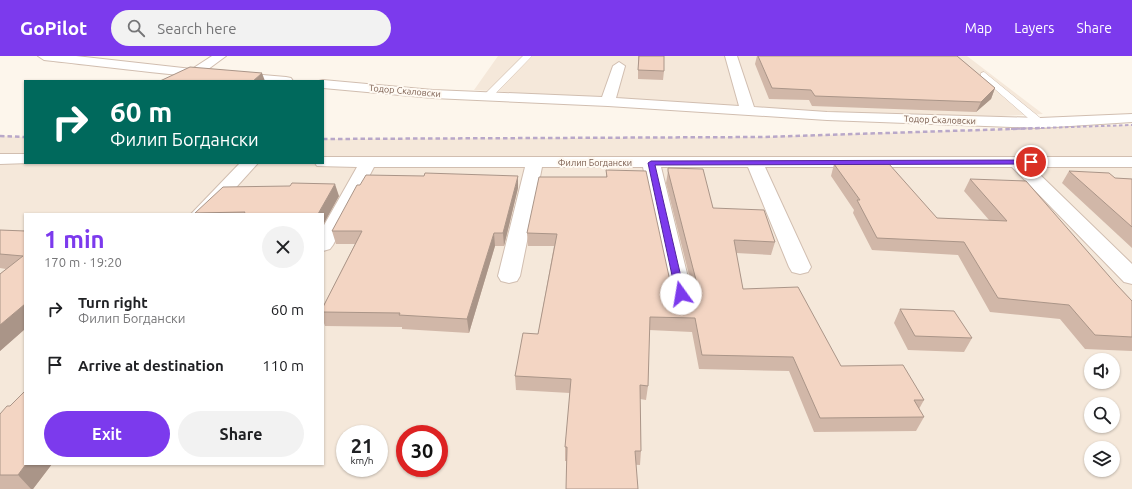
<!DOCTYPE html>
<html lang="en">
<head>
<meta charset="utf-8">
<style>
	:root { --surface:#fff; --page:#f2f2f2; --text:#202124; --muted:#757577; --accent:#7c3aed }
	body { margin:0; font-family:Ubuntu,sans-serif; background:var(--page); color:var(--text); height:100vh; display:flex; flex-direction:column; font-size:15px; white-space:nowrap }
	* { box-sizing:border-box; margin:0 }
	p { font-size:13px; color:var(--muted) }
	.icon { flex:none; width:22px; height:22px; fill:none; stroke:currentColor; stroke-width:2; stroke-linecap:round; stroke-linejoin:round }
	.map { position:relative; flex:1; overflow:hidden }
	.sheet { position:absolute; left:24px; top:157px; width:300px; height:252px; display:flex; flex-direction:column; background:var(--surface); border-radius:0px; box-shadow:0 1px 3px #0004 }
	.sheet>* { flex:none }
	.top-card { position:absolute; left:24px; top:24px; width:300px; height:84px; border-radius:0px; box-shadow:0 1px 3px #0004; background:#00695c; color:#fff; overflow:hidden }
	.buttons { position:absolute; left:1084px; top:297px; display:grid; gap:8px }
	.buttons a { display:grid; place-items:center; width:36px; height:36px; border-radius:50%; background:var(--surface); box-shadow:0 1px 3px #0004; font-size:20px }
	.speed { position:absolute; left:336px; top:369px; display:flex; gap:8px; font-size:20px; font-weight:700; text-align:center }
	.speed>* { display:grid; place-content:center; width:52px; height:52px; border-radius:50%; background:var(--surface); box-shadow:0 1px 3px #0004; line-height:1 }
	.speed small { font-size:10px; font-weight:400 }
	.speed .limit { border:6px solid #d22; background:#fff; color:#111 }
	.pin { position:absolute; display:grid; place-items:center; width:34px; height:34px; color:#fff; margin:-17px; border:2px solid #fff; border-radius:50%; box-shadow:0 1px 4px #0007 }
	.me { position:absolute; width:44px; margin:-22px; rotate:347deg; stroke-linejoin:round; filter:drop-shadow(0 0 3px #0008) }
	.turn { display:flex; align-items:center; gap:14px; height:84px; padding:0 20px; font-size:18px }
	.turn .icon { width:52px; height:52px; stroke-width:2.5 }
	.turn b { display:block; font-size:28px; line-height:34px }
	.round { display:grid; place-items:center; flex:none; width:42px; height:42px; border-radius:21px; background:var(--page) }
	.summary { display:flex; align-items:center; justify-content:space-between; height:68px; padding:0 20px }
	h1 { font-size:24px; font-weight:700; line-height:30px; color:var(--accent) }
	.cta { display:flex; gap:8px; margin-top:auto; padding:8px 20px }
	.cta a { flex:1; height:46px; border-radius:24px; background:var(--accent); color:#fff; font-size:16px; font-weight:700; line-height:46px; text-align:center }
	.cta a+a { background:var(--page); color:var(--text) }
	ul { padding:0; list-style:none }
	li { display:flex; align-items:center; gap:12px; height:56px; padding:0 20px }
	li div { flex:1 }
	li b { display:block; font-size:15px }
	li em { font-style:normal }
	header { display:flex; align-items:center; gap:24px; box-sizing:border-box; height:56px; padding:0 20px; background:var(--accent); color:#fff }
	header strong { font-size:19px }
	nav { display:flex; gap:22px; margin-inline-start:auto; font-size:14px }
	.search { width:280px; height:36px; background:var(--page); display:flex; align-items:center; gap:10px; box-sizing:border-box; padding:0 14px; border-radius:22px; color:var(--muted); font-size:15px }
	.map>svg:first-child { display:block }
	.residential { fill:#f5e8da; fill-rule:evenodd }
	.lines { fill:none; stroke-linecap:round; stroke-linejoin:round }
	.service-casing { stroke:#d1beb0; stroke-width:1 }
	.minor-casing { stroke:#d1beb0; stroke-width:2 }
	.service { fill:#fff; fill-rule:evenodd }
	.minor { fill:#fff; fill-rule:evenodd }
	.rail-far1 { stroke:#b9a8c9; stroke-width:2; stroke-dasharray:3.5 2.5; stroke-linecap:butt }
	.rail { stroke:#b9a8c9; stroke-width:2.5; stroke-dasharray:4.5 3; stroke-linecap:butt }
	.wall { fill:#d1b7a8 }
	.shaded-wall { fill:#aa9588 }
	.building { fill:#f3d5c3; stroke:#aa9588 }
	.route { fill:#7c3aed; stroke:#51269a }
	.labels { text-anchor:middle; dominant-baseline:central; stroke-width:4; stroke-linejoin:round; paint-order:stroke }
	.far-street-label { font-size:9px; fill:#7a5c4d; stroke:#fffaf3 }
</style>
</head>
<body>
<header>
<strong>GoPilot</strong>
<div class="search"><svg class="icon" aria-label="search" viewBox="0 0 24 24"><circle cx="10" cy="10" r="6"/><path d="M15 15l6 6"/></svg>Search here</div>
<nav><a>Map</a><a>Layers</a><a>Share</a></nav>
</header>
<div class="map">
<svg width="1132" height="433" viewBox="0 0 1132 433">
	<rect width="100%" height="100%" fill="#fdf6ec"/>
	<path class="residential" d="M 498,0 L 967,0 L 1043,58 L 958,62 L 824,56 L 474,34 Z
		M 1132,69 L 1132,433 L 0,433 L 0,80 L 25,81 L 25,107 L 323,107 L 323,83 L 762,81 ZM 25,158 L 323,158 L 323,408 L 25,408 ZM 1091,304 L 1113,304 L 1113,326 L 1091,326 ZM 1091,348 L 1113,348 L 1113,370 L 1091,370 ZM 345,378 L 379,378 L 379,412 L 345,412 ZM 405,378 L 439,378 L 439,412 L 405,412 ZM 1091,392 L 1113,392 L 1113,414 L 1091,414 Z"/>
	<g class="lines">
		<defs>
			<path id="service" d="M 523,0 L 532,0 L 491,42 L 485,42 L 485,38 Z
				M 984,16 L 1044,65 L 1045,67 L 1044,69 L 1036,69 L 981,21 L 981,17 Z"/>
			<path id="minor" d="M 38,0 L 76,0 L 192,13 L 212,0 L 226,0 L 207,14 L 286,21 L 291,22 L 293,25 C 209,25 127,13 44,4 Z
				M 725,0 L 737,0 L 754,51 L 827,56 L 1040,62 L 1132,58 L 1132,66 L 1040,72 L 827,64 L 608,50 L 433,42 L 323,32 L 323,25 L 319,25 L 323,24 L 433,34 L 602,41 L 613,10 L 619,6 L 625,10 L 616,42 L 739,50 Z
				M 0,98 L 25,98 L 25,107 L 29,107 L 0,108 Z
				M 323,101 L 1132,101 L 1132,111 L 1032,111 L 1132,208 L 1132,228 L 1124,226 L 1012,111 L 765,111 L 811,211 L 808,216 L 800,218 L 792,216 L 789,211 L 748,111 L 661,111 L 692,238 L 689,243 L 681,245 L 673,243 L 670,238 L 643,111 L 542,111 L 520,220 L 517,225 L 509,227 L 501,225 L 498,220 L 525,111 L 374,111 L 333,189 L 330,193 L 323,195 L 323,171 L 357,111 L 317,110 L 315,107 L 323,107 Z
				M 240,107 L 258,107 L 212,158 L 191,158 Z"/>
		</defs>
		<use href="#service" class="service-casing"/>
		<use href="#minor" class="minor-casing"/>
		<use href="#service" class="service"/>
		<use href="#minor" class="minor"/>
		<path class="rail-far1" d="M 1011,73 L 1132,69"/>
		<path class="rail" d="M 0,80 L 25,81
			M 323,83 L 762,81 L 1042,72"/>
	</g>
	<path class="wall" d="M 638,0 L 664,0 L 664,15 L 663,24 L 638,23 Z
		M 757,0 L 957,0 L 995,32 L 991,43 L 976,56 L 812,50 L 809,44 L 769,43 L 755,8 Z
		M 834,108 L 937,162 L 989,164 L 964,135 L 970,123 L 1116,228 L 1132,245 L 1132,295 L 1085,293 L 1060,263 L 990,256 L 958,199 L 872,194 L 853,157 L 854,154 L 831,120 Z
		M 606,114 L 670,225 L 675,231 L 683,233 L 692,231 L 666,127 L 668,115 L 713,152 L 775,186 L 771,199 L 736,197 L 743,233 L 841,310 L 924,344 L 919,353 L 924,361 L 916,375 L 814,376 L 789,315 L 699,313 L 692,276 L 649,274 L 648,330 L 646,344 L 640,343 L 641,395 L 640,409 L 565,405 L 565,391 L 570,337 L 516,334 L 515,320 L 538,278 L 554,190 L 528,190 L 527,177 L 606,121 Z
		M 1069,115 L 1115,122 L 1132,123 L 1132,192 L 1062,127 Z
		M 424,120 L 518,132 L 504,190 L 495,190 L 469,277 L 402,273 L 402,271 L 325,270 L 323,264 L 323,251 L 355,188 L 336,188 L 332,175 L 360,129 Z
		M 339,140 L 323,169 L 323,158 L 195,158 L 195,157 Z
		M 0,174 L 25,175 L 25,273 L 0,295 L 0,218 L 6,213 L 0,212 Z
		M 900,253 L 972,282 L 964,296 L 908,294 L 894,267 Z
		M 0,358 L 25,408 L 52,408 L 33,433 L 0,433 Z"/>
	<path class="shaded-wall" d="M 262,17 L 265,25 L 253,25 Z
		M 995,32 L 991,43 L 976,56 L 981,46 Z
		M 518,120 L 518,132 L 504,190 L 503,177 Z
		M 335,128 L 339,140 L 323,169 L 323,158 L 318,158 Z
		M 494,177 L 495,190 L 469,277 L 467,263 Z
		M 25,248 L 25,273 L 0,295 L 0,269 Z
		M 26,408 L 52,408 L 33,433 L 31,433 L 18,419 Z"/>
	<path class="building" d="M 639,0 L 664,0 L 664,15 L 638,14 Z
		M 758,0 L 957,0 L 995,32 L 981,46 L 815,40 L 811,34 L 772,32 Z
		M 190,11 L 262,17 L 253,25 L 160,25 Z
		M 834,108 L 889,108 L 937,162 L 1007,165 L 970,123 L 1026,125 L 1116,228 L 1132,245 L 1132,281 L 1095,279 L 1069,249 L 998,242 L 964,186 L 877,182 L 857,144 L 860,144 Z
		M 668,112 L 703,113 L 713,152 L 764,154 L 775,186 L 734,184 L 743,233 L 798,231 L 841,310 L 903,309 L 924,344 L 914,344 L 924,361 L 820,362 L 793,301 L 702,299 L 695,262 L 650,261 L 648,330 L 640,329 L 641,395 L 635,395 L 638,433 L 566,433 L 567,391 L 565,391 L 571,323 L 515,320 L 523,277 L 538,278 L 557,178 L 527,177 L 539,121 L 607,121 L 606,114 L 646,115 L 670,225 L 675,231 L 683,233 L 692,231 L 696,224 L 668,115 Z
		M 1069,115 L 1109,117 L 1115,122 L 1132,123 L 1132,171 Z
		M 425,117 L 518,120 L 503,177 L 494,177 L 467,263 L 399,259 L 400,257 L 323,256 L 323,251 L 362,175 L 332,175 L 357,129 L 360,129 L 366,119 L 424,120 Z
		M 292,127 L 335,128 L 318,158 L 244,158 L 245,156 L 195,157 L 223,131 L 290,130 Z
		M 0,174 L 25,175 L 25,248 L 0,269 L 0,218 L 23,200 L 0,198 Z
		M 900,253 L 954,255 L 972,282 L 915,280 Z
		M 25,335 L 25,408 L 26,408 L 18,419 L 0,419 L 0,358 L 7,350 L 10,350 Z"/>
	<path class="route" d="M 1031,104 L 1033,105 L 1033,108 L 655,109 L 685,238 L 681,241 L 676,238 L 648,107 L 651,105 Z"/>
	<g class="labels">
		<g class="far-street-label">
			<text transform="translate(405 35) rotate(5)">Тодор Скаловски</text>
			<text transform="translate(940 64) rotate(2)">Тодор Скаловски</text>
			<text x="595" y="107">Филип Богдански</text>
		</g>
	</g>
</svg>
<div class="buttons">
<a><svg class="icon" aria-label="sound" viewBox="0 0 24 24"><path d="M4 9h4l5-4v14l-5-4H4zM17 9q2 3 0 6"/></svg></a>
<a><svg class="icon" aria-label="search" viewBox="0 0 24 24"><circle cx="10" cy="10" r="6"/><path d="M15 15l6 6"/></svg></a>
<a><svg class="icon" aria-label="layers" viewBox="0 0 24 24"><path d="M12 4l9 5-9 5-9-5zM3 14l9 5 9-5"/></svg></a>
</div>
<div class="speed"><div>21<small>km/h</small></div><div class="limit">30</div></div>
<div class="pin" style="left:1031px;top:106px;background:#d93025"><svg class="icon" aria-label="arrive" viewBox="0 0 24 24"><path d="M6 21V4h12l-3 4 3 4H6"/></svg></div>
<svg class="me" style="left:681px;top:238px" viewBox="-20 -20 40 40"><circle r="19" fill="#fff"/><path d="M0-13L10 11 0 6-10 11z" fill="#7c3aed"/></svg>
<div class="top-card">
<div class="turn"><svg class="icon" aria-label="right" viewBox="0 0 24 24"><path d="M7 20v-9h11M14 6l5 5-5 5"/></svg><div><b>60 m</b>Филип Богдански</div></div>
</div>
<section class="sheet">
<div class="summary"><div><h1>1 min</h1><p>170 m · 19:20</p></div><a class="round"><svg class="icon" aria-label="close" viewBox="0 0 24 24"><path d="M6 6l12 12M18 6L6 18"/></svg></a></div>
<ul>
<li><svg class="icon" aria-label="right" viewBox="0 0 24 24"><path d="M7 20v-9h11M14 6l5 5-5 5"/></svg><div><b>Turn right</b><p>Филип Богдански</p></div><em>60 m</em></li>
<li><svg class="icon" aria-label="arrive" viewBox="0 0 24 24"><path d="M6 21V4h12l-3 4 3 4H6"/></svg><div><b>Arrive at destination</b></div><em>110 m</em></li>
</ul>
<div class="cta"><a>Exit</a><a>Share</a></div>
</section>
</div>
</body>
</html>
